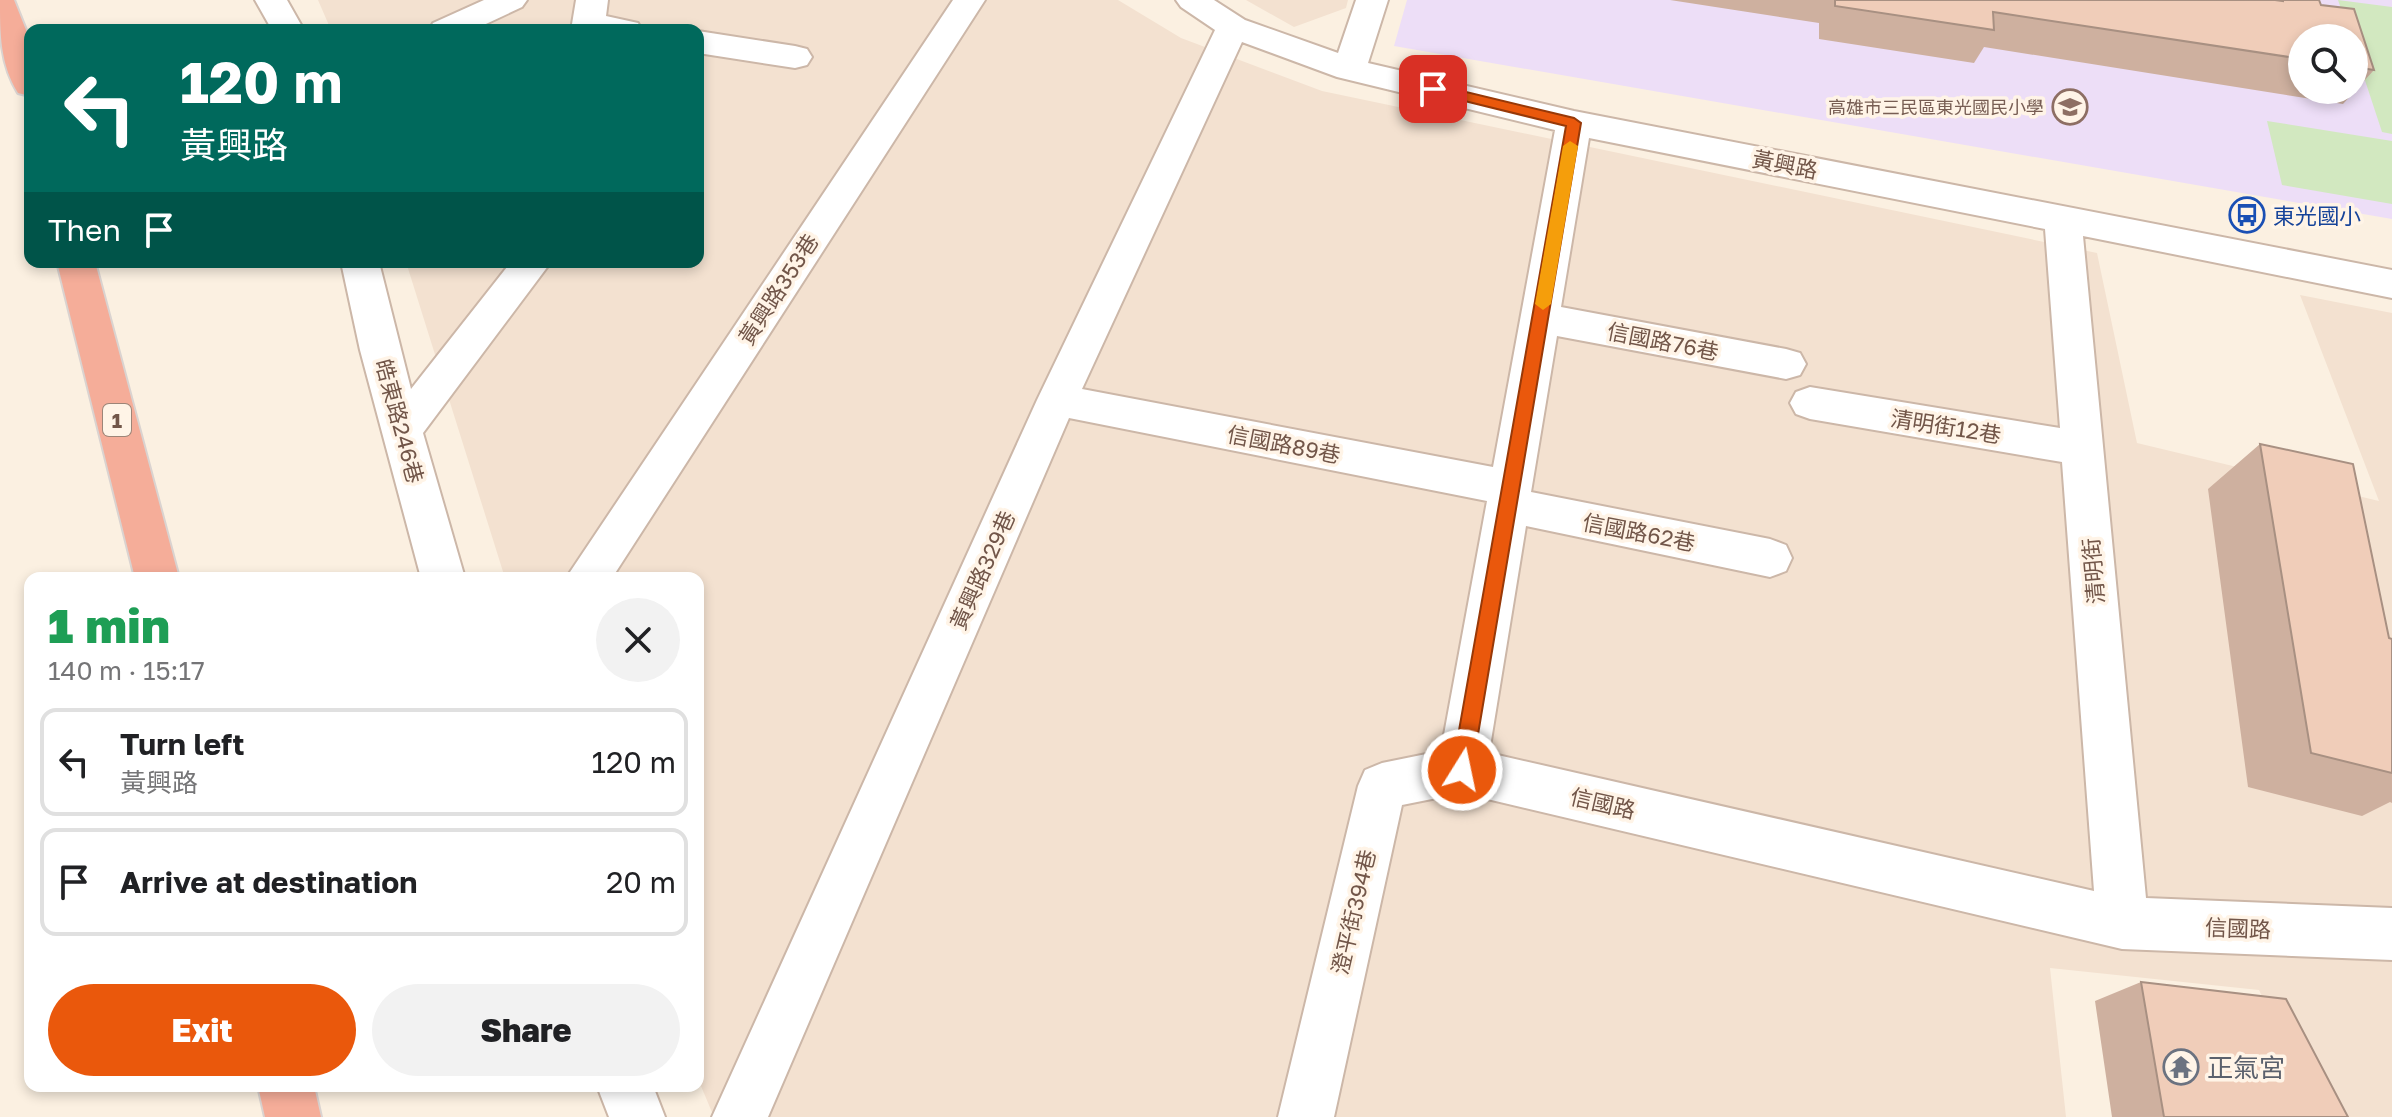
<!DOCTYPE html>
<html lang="en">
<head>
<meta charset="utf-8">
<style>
	:root { --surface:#fff; --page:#f2f2f2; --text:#202124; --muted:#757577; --line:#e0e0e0; --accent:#ea580c }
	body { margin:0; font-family:"Golos Text","Noto Sans TC",sans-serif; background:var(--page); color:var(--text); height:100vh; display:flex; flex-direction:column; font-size:30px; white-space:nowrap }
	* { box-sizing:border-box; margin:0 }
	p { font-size:26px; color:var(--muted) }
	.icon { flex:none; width:44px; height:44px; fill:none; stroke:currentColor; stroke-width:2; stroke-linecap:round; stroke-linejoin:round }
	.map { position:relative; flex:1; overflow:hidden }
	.details { position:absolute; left:24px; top:572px; width:680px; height:520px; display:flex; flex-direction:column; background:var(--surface); border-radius:16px; box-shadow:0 4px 12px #0003 }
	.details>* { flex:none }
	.hud { position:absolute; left:24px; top:24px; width:680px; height:244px; border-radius:16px; box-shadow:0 4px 12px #0003; background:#00695c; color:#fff; overflow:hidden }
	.controls { position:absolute; left:2288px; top:24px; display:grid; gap:16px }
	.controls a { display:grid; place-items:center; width:80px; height:80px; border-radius:50%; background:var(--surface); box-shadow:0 4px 12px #0003; font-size:40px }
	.pin { position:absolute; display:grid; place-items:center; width:68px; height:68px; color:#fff; margin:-34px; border-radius:16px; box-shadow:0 4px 12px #0006 }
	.me { position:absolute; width:88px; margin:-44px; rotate:10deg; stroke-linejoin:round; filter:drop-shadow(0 0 6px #0008) }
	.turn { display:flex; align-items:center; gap:28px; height:168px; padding:0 24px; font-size:36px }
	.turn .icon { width:104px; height:104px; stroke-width:2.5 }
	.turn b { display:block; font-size:56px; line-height:68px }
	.then { display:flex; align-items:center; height:76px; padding:0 24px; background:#0003; gap:16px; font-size:30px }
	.round { display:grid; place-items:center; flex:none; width:84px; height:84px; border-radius:42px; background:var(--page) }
	.overview { display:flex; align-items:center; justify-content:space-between; height:136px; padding:0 24px }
	h1 { font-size:48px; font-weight:800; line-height:60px; color:#1e9e55 }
	.button { display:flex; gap:16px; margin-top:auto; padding:16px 24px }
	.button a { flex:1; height:92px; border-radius:48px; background:var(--accent); color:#fff; font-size:32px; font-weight:800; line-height:92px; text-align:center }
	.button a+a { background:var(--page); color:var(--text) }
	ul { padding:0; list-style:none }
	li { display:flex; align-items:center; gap:24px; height:108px; margin:0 16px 12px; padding:0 8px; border:4px solid var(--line); border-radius:16px }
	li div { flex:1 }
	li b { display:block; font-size:30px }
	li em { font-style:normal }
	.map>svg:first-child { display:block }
	.residential { fill:#f3e1d0 }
	.education { fill:#eddef7; fill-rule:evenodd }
	.green { fill:#d2e8c0 }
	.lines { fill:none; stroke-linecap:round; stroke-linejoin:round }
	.minor-casing { stroke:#ccb7a8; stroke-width:4 }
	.highway-casing { stroke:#dad3d0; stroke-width:4 }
	.minor { fill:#fff; fill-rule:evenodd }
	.highway { fill:#f5ad99; fill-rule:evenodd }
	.wall { fill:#ceb09f; fill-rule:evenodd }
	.building { fill:#f0cdb9; stroke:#a89082; stroke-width:2 }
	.route { fill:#ea580c; stroke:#983908; stroke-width:2 }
	.slow { fill:#f59e0b }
	.labels { text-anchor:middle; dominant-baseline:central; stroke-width:7; stroke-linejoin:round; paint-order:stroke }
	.far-education-label { font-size:18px; fill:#785e54; stroke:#fff4e7; text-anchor:end }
	.shield { fill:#fff4e7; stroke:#9c8578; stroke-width:2 }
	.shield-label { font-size:20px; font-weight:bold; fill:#725649 }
	.street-label { font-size:22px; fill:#725649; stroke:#fff4e7 }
	.transit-label { font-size:22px; fill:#164399; stroke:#fff4e7; text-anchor:start }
	.near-worship-label { font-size:26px; fill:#5b616d; stroke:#fff4e7; text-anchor:start }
</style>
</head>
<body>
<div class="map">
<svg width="2392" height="1117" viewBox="0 0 2392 1117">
	<rect width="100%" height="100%" fill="#fbf0e1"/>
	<path class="residential" d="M 318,0 L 1118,0 L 1181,38 L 1322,91 L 2097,253 L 2137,443 L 2379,501 L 2300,295 L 2392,313 L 2392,1117 L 2321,1117 L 2259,990 L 2050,968 L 2066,1117 L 714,1117 L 698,1079 L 698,578 L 505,578 L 406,262 L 698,262 L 698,30 L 331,30 Z
		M 1246,0 L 1348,0 L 1346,8 L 1294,27 Z"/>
	<path class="education" d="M 1407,0 L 2392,0 L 2392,219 L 1394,46 ZM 2302,38 L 2354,38 L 2354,90 L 2302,90 Z"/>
	<path class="green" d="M 2338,0 L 2392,7 L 2392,134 L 2382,132 L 2354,47 L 2354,38 L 2351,38 Z
		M 2267,121 L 2392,141 L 2392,204 L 2282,185 Z"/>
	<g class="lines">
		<defs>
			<path id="minor" d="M 255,0 L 287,0 L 304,30 L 272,30 Z
				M 484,0 L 527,0 L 522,7 L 473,30 L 429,30 L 433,23 Z
				M 576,0 L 608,0 L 606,16 L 638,23 L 642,30 L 576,30 L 572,24 Z
				M 953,0 L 985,0 L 612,578 L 566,578 Z
				M 1176,0 L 1214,0 L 1245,20 L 1338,53 L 1356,0 L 1388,0 L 1368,63 L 1574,111 L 2392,270 L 2392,298 L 2083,236 L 2146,898 L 2392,908 L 2392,960 L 2122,949 L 1462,793 L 1402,805 L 1334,1117 L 1278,1117 L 1358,786 L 1365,770 L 1382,763 L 1441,751 L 1487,501 L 1069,418 L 768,1117 L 712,1117 L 1037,400 L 1215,30 L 1181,7 ZM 1242,42 L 1337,77 L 1555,130 L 1493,467 L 1082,389 ZM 1589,138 L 2045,229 L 2060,428 L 1810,387 L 1796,392 L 1790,403 L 1796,414 L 1810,419 L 2062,462 L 2094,891 L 1489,753 L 1526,526 L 1770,577 L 1786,571 L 1792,558 L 1786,545 L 1770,539 L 1531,492 L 1557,336 L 1786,379 L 1800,375 L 1806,364 L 1800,353 L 1786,349 L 1561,307 Z
				M 698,31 L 795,46 L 807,49 L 812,57 L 807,65 L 795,68 L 698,53 Z
				M 341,262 L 379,262 L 411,389 L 511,262 L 551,262 L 423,433 L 465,578 L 421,578 L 360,350 Z
				M 597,1086 L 653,1086 L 665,1117 L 609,1117 Z"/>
			<path id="highway" d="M 0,0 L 14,0 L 30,40 L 30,96 L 18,93 C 0,64 0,33 0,0 Z
				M 57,262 L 95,262 L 179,578 L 135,578 Z
				M 258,1086 L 314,1086 L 321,1117 L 265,1117 Z"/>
		</defs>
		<use href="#minor" class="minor-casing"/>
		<use href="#highway" class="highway-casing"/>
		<use href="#minor" class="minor"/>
		<use href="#highway" class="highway"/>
	</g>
	<path class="wall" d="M 1670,0 L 2319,0 L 2321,5 L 2354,9 L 2374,70 L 2343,104 L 1984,47 L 1974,63 L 1819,39 L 1819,23 ZM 2302,38 L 2354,38 L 2354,90 L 2302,90 Z
		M 2260,444 L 2389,638 L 2392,639 L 2392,803 L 2390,802 L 2362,816 L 2248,787 L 2208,489 Z
		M 2141,982 L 2348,1117 L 2112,1117 L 2095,1001 Z"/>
	<path class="building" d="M 1835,0 L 2275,0 L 2283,1 L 2283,0 L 2319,0 L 2321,5 L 2354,9 L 2374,70 L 2354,67 L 2354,38 L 2302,38 L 2302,59 L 1993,12 L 1994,30 L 1835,6 Z
		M 2260,444 L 2353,464 L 2389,638 L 2392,639 L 2392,773 L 2311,753 Z
		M 2141,982 L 2286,999 L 2348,1117 L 2164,1117 Z"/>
	<path class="route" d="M 1433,84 L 1574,118 L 1581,123 L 1472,770 L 1469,777 L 1462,779 L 1455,777 L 1452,770 L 1566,126 L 1428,92 L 1428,86 Z"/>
	<path class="slow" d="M 1570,141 L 1578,146 L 1551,304 L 1543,310 L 1535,304 L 1563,146 Z"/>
	<defs>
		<symbol id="school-ring" viewBox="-11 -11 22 22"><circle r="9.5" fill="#fff4e7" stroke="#8d6e63" stroke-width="1.5"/><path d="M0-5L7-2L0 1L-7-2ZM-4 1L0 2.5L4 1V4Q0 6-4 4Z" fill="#8d6e63"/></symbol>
		<symbol id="bus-ring" viewBox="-11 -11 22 22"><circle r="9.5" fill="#fff4e7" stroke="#1a4fb4" stroke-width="1.5"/><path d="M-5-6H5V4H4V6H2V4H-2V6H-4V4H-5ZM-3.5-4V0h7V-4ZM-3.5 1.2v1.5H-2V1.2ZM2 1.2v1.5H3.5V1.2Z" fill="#1a4fb4"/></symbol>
		<symbol id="temple-ring" viewBox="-11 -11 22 22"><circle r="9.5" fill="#fff4e7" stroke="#6b7280" stroke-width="1.5"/><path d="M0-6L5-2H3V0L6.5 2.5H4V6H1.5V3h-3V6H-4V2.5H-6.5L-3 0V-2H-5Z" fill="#6b7280"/></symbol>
	</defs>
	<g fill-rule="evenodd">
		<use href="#school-ring" x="2050" y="87" width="40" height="40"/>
		<use href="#bus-ring" x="2227" y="195" width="40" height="40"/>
		<use href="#temple-ring" x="2161" y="1047" width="40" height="40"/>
	</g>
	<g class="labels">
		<g class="far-education-label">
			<text x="2044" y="107">高雄市三民區東光國民小學</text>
		</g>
		<rect class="shield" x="103" y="404" width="28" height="32" rx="6"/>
		<g class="shield-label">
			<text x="117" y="420">1</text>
		</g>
		<g class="street-label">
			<text transform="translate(1785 164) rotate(11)">黃興路</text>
			<text transform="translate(778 289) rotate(-57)">黃興路353巷</text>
			<text transform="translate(1663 341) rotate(11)">信國路76巷</text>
			<text transform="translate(400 421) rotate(75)">皓東路246巷</text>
			<text transform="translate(1946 426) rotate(9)">清明街12巷</text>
			<text transform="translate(1284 444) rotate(11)">信國路89巷</text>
			<text transform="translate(1639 532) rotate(11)">信國路62巷</text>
			<text transform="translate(982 570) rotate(-66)">黃興路329巷</text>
			<text transform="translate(2093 571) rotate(-95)">清明街</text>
			<text transform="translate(1603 803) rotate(13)">信國路</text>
			<text transform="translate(1353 912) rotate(-77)">澄平街394巷</text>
			<text transform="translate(2238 928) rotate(2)">信國路</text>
		</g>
		<g class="transit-label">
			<text x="2273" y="215">東光國小</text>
		</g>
		<g class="near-worship-label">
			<text x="2207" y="1067">正氣宮</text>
		</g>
	</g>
</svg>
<div class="controls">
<a><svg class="icon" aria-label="search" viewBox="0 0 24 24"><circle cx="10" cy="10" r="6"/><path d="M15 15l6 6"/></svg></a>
</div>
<div class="pin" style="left:1433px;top:89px;background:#d93025"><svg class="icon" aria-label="arrive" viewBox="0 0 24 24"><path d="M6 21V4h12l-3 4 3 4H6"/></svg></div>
<svg class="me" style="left:1462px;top:770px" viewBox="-20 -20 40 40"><circle r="17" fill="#ea580c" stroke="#fff" stroke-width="3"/><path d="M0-11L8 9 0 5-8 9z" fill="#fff"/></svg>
<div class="hud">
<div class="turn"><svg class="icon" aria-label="left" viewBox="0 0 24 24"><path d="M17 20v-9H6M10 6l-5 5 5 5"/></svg><div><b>120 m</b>黃興路</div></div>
<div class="then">Then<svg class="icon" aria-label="arrive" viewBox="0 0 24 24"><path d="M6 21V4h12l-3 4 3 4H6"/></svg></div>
</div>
<section class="details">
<div class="overview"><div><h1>1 min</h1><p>140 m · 15:17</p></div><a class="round"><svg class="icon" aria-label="close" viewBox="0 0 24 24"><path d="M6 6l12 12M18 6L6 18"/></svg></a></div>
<ul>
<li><svg class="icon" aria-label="left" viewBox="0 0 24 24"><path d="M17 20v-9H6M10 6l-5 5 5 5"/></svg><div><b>Turn left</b><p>黃興路</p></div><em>120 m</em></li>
<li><svg class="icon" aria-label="arrive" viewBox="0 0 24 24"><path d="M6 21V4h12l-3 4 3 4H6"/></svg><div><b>Arrive at destination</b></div><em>20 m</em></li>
</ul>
<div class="button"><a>Exit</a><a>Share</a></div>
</section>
</div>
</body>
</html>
